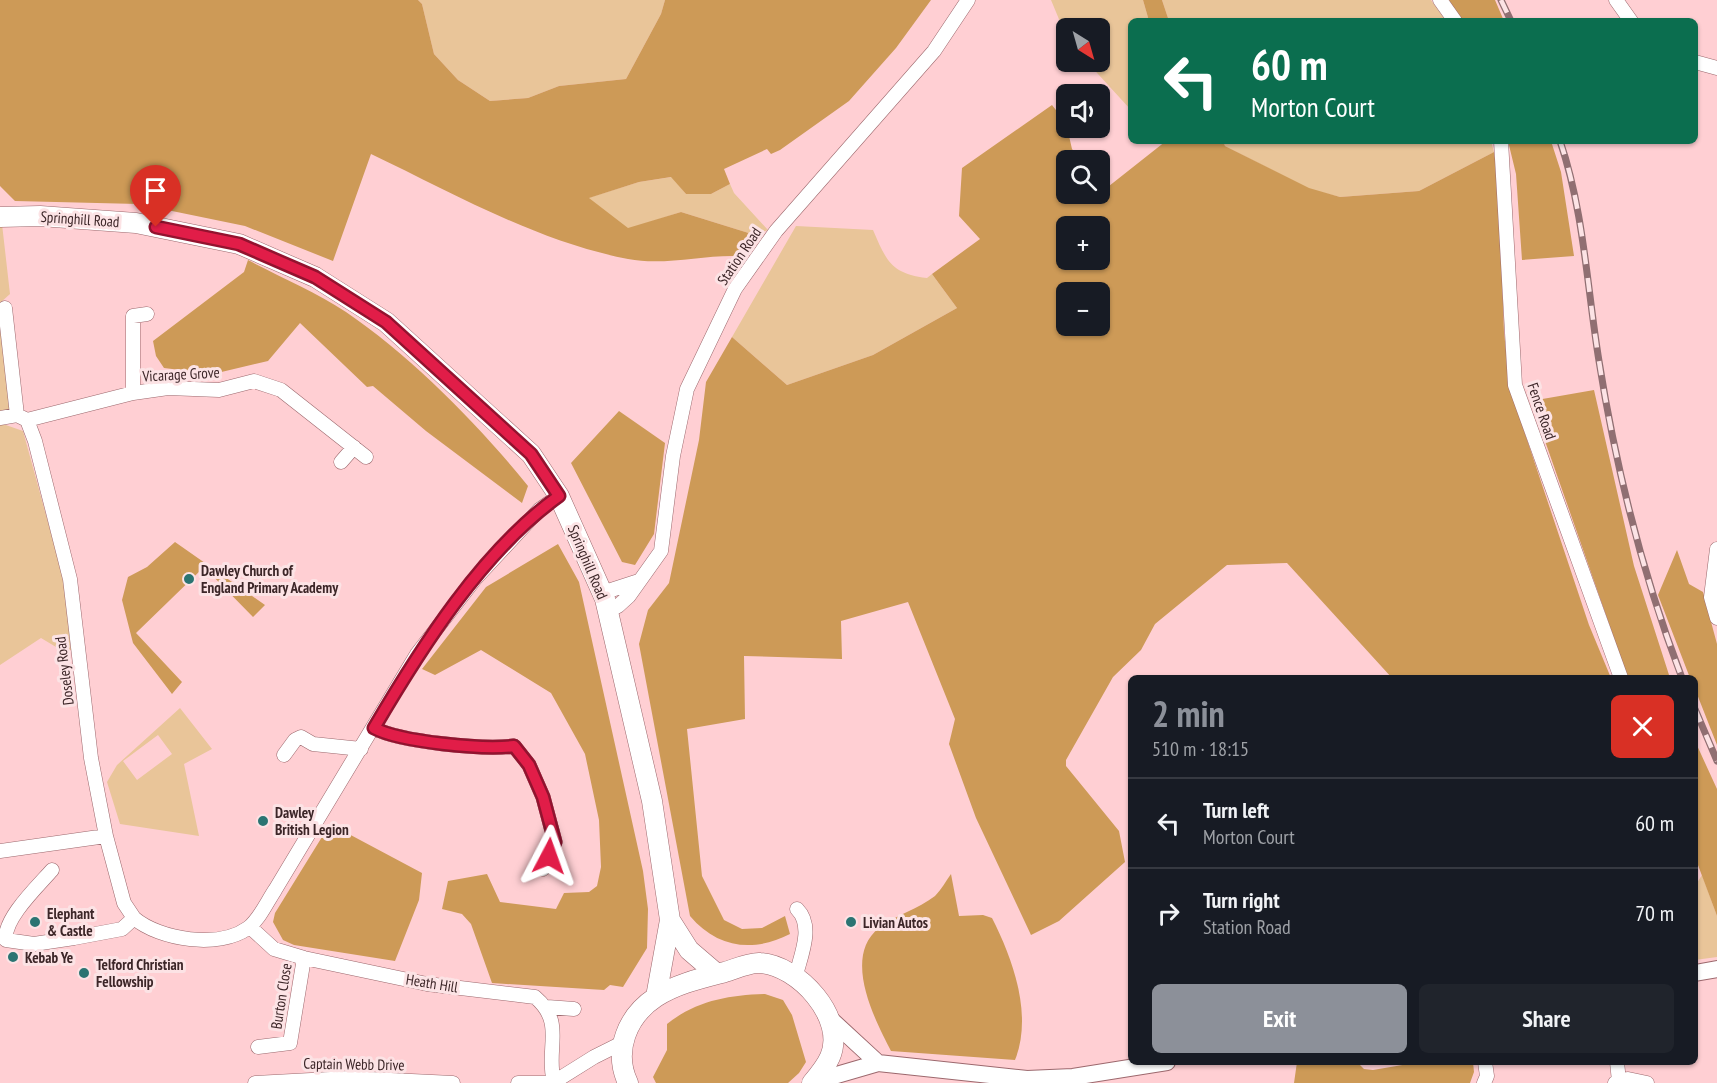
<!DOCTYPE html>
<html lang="en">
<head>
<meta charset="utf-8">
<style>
	:root { --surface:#171b24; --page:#20242c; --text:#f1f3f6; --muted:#9ea1a6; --line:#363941; --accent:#8c9099 }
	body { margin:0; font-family:"PT Sans Narrow",sans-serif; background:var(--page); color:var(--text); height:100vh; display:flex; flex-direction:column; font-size:22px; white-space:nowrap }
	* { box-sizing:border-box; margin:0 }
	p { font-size:20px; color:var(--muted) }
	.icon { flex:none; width:33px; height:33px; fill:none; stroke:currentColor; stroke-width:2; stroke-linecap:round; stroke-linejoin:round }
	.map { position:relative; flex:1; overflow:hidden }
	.details { position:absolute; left:1128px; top:675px; width:570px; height:390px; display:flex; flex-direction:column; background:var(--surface); border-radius:9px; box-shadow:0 2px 4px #0004 }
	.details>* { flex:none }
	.guide { position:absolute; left:1128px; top:18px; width:570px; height:126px; border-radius:9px; box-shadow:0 2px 4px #0004; background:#0b6e4f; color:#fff; overflow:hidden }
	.needle { width:39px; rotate:143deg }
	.controls { position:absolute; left:1056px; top:18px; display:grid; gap:12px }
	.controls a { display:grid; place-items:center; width:54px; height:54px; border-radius:9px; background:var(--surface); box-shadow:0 2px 4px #0004; font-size:30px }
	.pin { position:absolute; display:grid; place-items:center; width:51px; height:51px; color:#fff; margin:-62px -26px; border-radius:50% 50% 50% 0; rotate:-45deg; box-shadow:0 0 6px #0007 }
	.pin .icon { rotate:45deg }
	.me { position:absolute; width:66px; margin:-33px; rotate:4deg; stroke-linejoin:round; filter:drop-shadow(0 0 4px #0008) }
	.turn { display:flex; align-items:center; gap:21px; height:126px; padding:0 24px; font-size:27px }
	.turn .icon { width:78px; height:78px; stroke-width:2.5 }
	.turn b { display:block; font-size:42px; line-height:51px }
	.round { display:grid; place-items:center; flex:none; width:63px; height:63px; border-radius:9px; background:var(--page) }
	.head { display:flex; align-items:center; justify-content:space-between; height:102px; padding:0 24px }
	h1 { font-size:36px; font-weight:800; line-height:45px; color:var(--accent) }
	.action { display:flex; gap:12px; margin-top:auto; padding:12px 24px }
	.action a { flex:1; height:69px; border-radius:9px; background:var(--accent); color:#fff; font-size:24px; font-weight:800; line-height:69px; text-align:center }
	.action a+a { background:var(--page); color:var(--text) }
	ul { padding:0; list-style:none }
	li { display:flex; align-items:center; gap:18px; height:90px; padding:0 24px; border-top:2px solid var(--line) }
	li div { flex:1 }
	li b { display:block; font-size:22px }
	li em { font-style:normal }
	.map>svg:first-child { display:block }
	.green { fill:#e9c599; fill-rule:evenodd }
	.forest { fill:#cd9a57; fill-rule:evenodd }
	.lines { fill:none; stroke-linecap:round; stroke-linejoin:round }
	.minor-casing { stroke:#9c686d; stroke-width:15 }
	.tertiary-casing { stroke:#9c686d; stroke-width:18 }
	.secondary-casing { stroke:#9c686d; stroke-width:21 }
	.minor { stroke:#fff; stroke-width:14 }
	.tertiary { stroke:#fff; stroke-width:16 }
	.secondary { stroke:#fff; stroke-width:20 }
	.rail-casing { stroke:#906f72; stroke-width:7 }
	.rail { stroke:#fce3e5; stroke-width:4.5; stroke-dasharray:14; stroke-linecap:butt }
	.route-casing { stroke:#92132f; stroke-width:15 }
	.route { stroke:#e11d48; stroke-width:10 }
	.poi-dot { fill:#2b7472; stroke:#fce3e5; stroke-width:2 }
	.labels { text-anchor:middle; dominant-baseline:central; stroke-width:6; stroke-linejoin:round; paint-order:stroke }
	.street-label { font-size:15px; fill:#3c2628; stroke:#fce3e5 }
	.poi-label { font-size:15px; font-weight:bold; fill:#3c2628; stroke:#fce3e5; text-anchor:start }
</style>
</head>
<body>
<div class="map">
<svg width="1717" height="1083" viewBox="0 0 1717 1083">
	<rect width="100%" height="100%" fill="#ffcfd3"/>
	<path class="green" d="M 418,0 L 665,0 L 661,14 L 626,79 L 559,86 L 528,98 L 490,101 L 458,80 L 434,54 L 422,4 Z
		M 1051,0 L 1143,0 L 1149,21 L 1131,21 L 1131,110 L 1087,62 L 1100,62 L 1100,28 L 1066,28 L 1066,36 Z
		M 1162,0 L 1431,0 L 1446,21 L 1169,21 Z
		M 1223,141 L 1491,141 L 1494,152 L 1419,191 L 1340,197 L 1309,189 L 1225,146 Z
		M 672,177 L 686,194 L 711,194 L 730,184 L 734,193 L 768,230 L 755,235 L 681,212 L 628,229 L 588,198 L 639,182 Z
		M 2,224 L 10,294 L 0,303 L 0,225 Z
		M 796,226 L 873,230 C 886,260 891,274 927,278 L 932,274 L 957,308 L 873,355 L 787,385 L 732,337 Z
		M 0,317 L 14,412 L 0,414 Z
		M 0,423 L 23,431 L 66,588 L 71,650 L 61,650 L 41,638 L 0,665 Z
		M 180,708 L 212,749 L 184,764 L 199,836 L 120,824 L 107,782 L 117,765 ZM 158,735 L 172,754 L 137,780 L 123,761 Z
		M 1702,875 L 1717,916 L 1717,957 L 1695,960 L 1695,886 Z"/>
	<path class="forest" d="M 0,0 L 418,0 L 422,4 L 434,54 L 458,80 L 490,101 L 528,98 L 559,86 L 626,79 L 661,14 L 665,0 L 931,0 L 896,48 L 849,101 L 780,150 L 771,154 L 767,149 L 724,169 L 730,184 L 711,194 L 686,194 L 671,177 L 639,182 L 589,198 L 628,228 L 681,212 L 755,235 L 737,256 C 701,255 664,266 628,259 C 538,242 453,193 371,154 L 333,261 L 245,226 L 138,204 L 15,201 L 0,186 Z
		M 1143,0 L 1162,0 L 1169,21 L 1149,21 Z
		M 1449,0 L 1495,0 L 1504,21 L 1462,21 Z
		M 1052,105 L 1066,123 L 1072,149 L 1081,160 L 1066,160 L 1066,194 L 1100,194 L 1100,185 L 1104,190 L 1166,141 L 1223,141 L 1225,146 L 1309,188 L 1340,197 L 1419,191 L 1494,152 L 1499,189 L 1504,332 L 1510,389 L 1589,625 L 1611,678 L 1392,678 L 1287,563 L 1227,565 L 1155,624 L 1141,650 L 1113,677 L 1066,760 L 1066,766 L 1119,831 L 1125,862 L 1059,921 L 1031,935 L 976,818 L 949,744 L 955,719 L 908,602 L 841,621 L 842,659 L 744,656 L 745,719 L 687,729 L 702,876 L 724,920 L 742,929 L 762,928 L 785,916 L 790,934 C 753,953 717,948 690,916 L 639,644 L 648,610 L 669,583 L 699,440 L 706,382 L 732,337 L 787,385 L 873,355 L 957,308 L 932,274 L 980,239 L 959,216 L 962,168 ZM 1066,226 L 1100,226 L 1100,260 L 1066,260 ZM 1066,292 L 1100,292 L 1100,326 L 1066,326 Z
		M 1508,141 L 1551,141 L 1561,172 L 1574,256 L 1522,260 L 1516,174 Z
		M 248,260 C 280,277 316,292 346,312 C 412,357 478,424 528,486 L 522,503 L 426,431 L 373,386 L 367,387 L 300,323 L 268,361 L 213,374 L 164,368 L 156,356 L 153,341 L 244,272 Z
		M 1594,390 L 1634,566 L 1670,678 L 1628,678 L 1531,401 Z
		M 619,411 L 665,443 L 654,534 L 635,565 L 622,562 L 571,463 Z
		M 175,542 L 265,605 L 253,617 L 204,567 L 136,633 L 182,682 L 172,694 L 133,643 L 122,600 L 128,577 L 147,567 Z
		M 558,544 L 579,582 L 643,871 L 648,909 L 647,948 L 623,987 L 610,985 L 604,990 L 492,983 L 471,924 L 462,914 L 442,909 L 448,881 L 487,874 L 500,902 L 556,909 L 564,893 L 589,892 L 597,886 L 601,867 L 599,820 L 585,754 L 551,693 L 481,650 L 435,675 L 422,669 L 486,587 Z
		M 1677,550 L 1689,584 L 1703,592 L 1717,644 L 1717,745 L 1695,689 L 1695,678 L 1690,678 L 1658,595 Z
		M 1695,741 L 1717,789 L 1717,916 L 1695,857 Z
		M 330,824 L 422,873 L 419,900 L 395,961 L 294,945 L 283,940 L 273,922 L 275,913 Z
		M 951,874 L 959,916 L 983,915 L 992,918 C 1013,959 1033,1015 1015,1060 L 891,1051 C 875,1020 842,957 879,928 C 896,915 918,909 935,896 C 941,890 946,881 951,874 Z
		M 765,994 L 783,1000 L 792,1015 L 806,1062 L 799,1073 L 788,1083 L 656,1083 L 653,1077 L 667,1050 L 667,1024 C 696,1001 728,995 765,994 Z
		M 1297,1062 L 1357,1062 L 1364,1069 L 1373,1070 L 1420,1062 L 1473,1062 L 1474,1072 L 1470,1083 L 1294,1083 Z"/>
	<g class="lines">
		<defs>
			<path id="minor" d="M 1440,0 L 1455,21
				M 1616,0 L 1631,21
				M 1695,62 L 1717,68
				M 1501,141 L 1515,385 L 1621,678
				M 5,308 L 17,415
				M 133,393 L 133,316 L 147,314
				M 0,418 L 17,415 L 25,419
				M 27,420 L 35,441 L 70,579 L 91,758 L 106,836 L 124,903 L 134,918
				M 27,420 L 133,393 L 168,388 L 219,390 L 254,381 L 281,390 L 366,457
				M 341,462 L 354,447
				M 1717,549 L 1711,597 L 1717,618
				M 602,593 L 639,581
				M 608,611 L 618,606 L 629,596 L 661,551 L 673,456 L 687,389 L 735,289 L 776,231 L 934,51 L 968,0
				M 374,728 C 400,742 484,750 514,746 L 529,765 L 543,797 L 555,842 L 543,869
				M 284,755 L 295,740 L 301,737 L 313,744 L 361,749
				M 0,851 L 106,836
				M 250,927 L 274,949 L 304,958 L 427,984 L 535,997 C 566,1023 545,1049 554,1082
				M 6,940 L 34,944 L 74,938 L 122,929 L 134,918 C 160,940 219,949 248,928 C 259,920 267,902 275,890 L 417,654 L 475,579 L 539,510 L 559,496
				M 6,940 C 3,919 38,886 52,870
				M 796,975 C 801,955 814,926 797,909
				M 547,1007 L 574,1009
				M 258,1047 L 290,1043 L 304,958
				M 1617,1062 L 1619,1081
				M 554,1082 L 594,1057 L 622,1043
				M 255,1083 L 349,1078 L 453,1083
				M 518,1083 L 558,1083
				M 1484,1083 L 1487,1076 L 1485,1062
				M 1615,1083 L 1628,1079 L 1647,1083"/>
			<path id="tertiary" d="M 1695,973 L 1717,969
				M 826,1015 L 878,1063
				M 813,1082 L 878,1063 L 1027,1079 L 1073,1077 L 1167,1062"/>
			<path id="secondary" d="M 0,217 L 40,216 L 136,223 L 239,244 L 315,277 L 386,322 L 531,454 L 559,496 L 605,599 L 652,801 L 670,920 L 656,997
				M 670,920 L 689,950 L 717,974
				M 628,1083 C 613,1051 627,1016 656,997 C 676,984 702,978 725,972 C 735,969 750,962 760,963 C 798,965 847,1018 830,1057 C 826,1066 818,1076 812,1083"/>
		</defs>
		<use href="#minor" class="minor-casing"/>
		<use href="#tertiary" class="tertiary-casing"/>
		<use href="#secondary" class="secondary-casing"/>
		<use href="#minor" class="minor"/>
		<use href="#tertiary" class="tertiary"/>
		<use href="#secondary" class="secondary"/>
		<defs>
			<path id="rail" d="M 1501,0 L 1511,21
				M 1560,141 C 1584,211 1587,288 1599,361 C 1616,469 1643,576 1682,678
				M 1695,709 L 1717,761"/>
		</defs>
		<use href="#rail" class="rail-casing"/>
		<use href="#rail" class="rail"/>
	</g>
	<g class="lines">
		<defs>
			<path id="route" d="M 156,227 L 239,244 L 315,277 L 386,322 L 531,454 L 559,496 C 482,551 421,648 374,728 C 400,742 484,750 514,746 L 529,765 L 543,797 L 555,842 L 549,856"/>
		</defs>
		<use href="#route" class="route-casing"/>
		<use href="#route" class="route"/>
	</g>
	<g class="poi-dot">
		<circle cx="189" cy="579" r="6"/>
		<circle cx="263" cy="821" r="6"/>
		<circle cx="35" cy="922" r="6"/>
		<circle cx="851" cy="922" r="6"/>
		<circle cx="13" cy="957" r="6"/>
		<circle cx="84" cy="973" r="6"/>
	</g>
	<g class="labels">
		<g class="street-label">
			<text transform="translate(80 219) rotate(4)">Springhill Road</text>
			<text transform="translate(739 256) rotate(-56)">Station Road</text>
			<text transform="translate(181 374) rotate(-3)">Vicarage Grove</text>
			<text transform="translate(1542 411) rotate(71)">Fence Road</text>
			<text transform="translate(588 562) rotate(67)">Springhill Road</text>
			<text transform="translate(64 671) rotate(-97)">Doseley Road</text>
			<text transform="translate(432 983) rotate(9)">Heath Hill</text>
			<text transform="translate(281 996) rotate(-81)">Burton Close</text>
			<text transform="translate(354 1064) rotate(1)">Captain Webb Drive</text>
		</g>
		<g class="poi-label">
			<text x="201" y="570">Dawley Church of<tspan x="201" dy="17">England Primary Academy</tspan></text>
			<text x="275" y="812">Dawley<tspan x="275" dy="17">British Legion</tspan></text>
			<text x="47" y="913">Elephant<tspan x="47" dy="17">&amp; Castle</tspan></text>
			<text x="863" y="922">Livian Autos</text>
			<text x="25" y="957">Kebab Ye</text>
			<text x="96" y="964">Telford Christian<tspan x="96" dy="17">Fellowship</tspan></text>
		</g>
	</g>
</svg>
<div class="controls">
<a><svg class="needle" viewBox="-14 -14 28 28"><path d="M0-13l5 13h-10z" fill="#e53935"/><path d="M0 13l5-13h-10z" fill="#9ea1a6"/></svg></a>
<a><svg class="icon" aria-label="sound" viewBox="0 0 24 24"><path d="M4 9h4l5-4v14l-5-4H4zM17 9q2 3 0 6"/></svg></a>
<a><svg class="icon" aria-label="search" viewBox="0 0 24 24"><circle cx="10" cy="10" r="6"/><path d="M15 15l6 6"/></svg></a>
<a>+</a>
<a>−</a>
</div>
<div class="pin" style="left:156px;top:227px;background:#d93025"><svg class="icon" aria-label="arrive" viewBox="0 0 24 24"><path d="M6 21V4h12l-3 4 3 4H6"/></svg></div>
<svg class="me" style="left:549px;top:856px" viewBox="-20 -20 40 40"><path d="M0-17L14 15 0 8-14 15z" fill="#e11d48" stroke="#fff" stroke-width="4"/></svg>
<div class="guide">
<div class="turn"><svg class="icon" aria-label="left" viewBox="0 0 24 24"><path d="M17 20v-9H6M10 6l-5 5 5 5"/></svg><div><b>60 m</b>Morton Court</div></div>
</div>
<section class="details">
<div class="head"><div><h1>2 min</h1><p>510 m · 18:15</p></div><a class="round" style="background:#d93025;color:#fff"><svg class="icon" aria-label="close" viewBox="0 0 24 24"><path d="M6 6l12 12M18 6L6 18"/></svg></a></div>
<ul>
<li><svg class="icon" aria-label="left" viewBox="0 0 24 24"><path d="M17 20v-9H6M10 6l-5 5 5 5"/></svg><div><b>Turn left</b><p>Morton Court</p></div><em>60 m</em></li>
<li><svg class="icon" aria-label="right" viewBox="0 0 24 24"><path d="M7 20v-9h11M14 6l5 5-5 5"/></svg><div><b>Turn right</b><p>Station Road</p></div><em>70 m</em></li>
</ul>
<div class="action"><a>Exit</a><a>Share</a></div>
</section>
</div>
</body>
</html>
